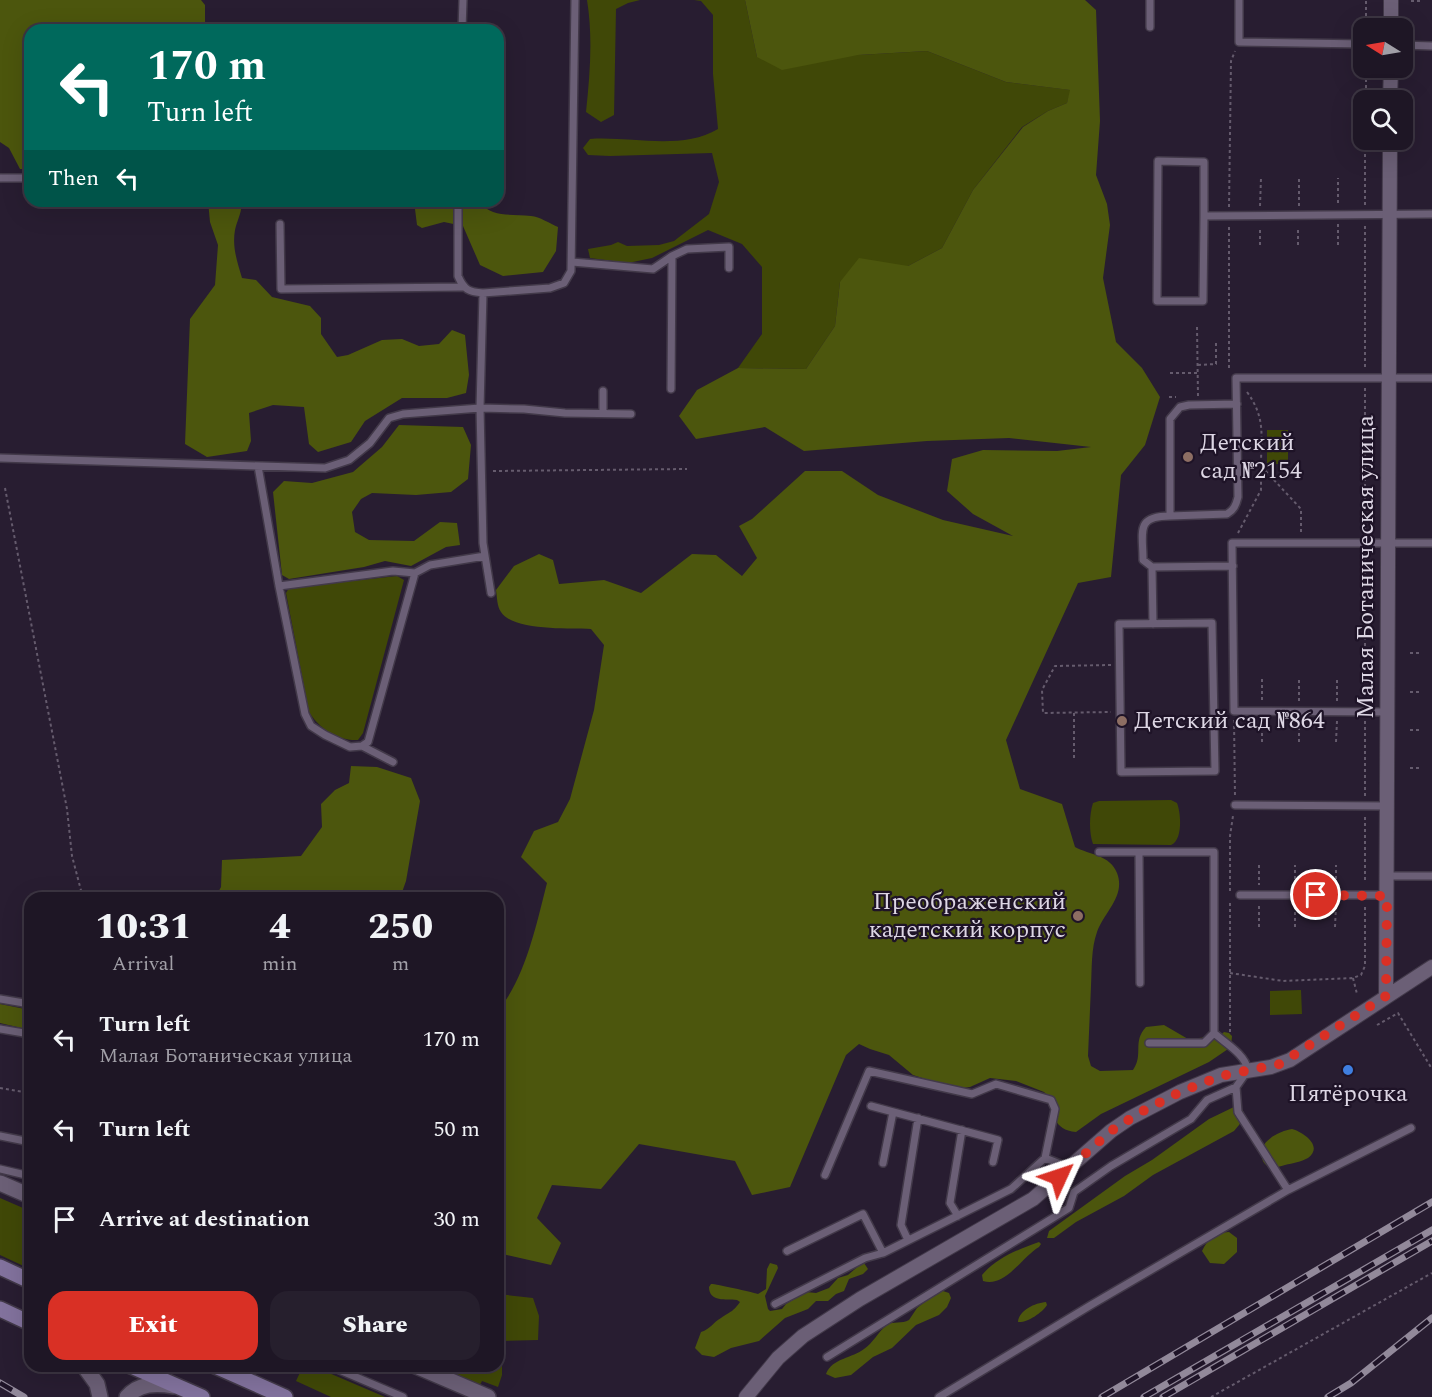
<!DOCTYPE html>
<html lang="en">
<head>
<meta charset="utf-8">
<style>
	:root { --surface:#1e1625; --page:#261f2d; --text:#f1f3f6; --muted:#a19fa7; --line:#3c3542; --accent:#d93025 }
	body { margin:0; font-family:Spectral,serif; background:var(--page); color:var(--text); height:100vh; display:flex; flex-direction:column; font-size:22px; white-space:nowrap }
	* { box-sizing:border-box; margin:0 }
	p { font-size:20px; color:var(--muted) }
	.icon { flex:none; width:33px; height:33px; fill:none; stroke:currentColor; stroke-width:2; stroke-linecap:round; stroke-linejoin:round }
	.map { position:relative; flex:1; overflow:hidden }
	.side { position:absolute; left:24px; top:892px; width:480px; height:480px; display:flex; flex-direction:column; background:var(--surface); border-radius:18px; box-shadow:0 6px 24px #0002,0 0 0 2px var(--line) }
	.side>* { flex:none }
	.guide { position:absolute; left:24px; top:24px; width:480px; height:183px; border-radius:18px; box-shadow:0 6px 24px #0002,0 0 0 2px var(--line); background:#00695c; color:#fff; overflow:hidden }
	.needle { width:39px; rotate:281deg }
	.fabs { position:absolute; left:1353px; top:18px; display:grid; gap:12px }
	.fabs a { display:grid; place-items:center; width:60px; height:60px; border-radius:12px; background:var(--surface); box-shadow:0 6px 24px #0002,0 0 0 2px var(--line); font-size:30px }
	.pin { position:absolute; display:grid; place-items:center; width:51px; height:51px; color:#fff; margin:-26px; border:3px solid #fff; border-radius:50%; box-shadow:0 2px 6px #0007 }
	.me { position:absolute; width:66px; margin:-33px; rotate:48deg; stroke-linejoin:round; filter:drop-shadow(0 0 4px #0008) }
	.turn { display:flex; align-items:center; gap:21px; height:126px; padding:0 24px; font-size:27px }
	.turn .icon { width:78px; height:78px; stroke-width:2.5 }
	.turn b { display:block; font-size:42px; line-height:51px }
	.then { display:flex; align-items:center; height:57px; padding:0 24px; background:#0003; gap:12px; font-size:22px }
	.eta { display:flex; justify-content:space-evenly; align-items:center; height:102px; text-align:center }
	.eta b { font-size:36px; font-weight:800; line-height:42px }
	.primary-button { display:flex; gap:12px; margin-top:auto; padding:12px 24px }
	.primary-button a { flex:1; height:69px; border-radius:18px; background:var(--accent); color:#fff; font-size:24px; font-weight:800; line-height:69px; text-align:center }
	.primary-button a+a { background:var(--page); color:var(--text) }
	ul { padding:0; list-style:none }
	li { display:flex; align-items:center; gap:18px; height:90px; padding:0 24px }
	li div { flex:1 }
	li b { display:block; font-size:22px }
	li em { font-style:normal }
	.map>svg:first-child { display:block }
	.green { fill:#404807 }
	.forest { fill:#4c560d }
	.lines { fill:none; stroke-linecap:round; stroke-linejoin:round }
	.service-casing { stroke:#423949; stroke-width:10 }
	.minor-casing { stroke:#423949; stroke-width:16 }
	.tertiary-casing { stroke:#423949; stroke-width:18 }
	.secondary-casing { stroke:#423949; stroke-width:18 }
	.path { stroke:#655b6d; stroke-width:2; stroke-dasharray:3 3; stroke-linecap:butt }
	.service { stroke:#6b5f76; stroke-width:7 }
	.minor { stroke:#6b5f76; stroke-width:14 }
	.tertiary { stroke:#6b5f76; stroke-width:15 }
	.secondary { stroke:#82729d; stroke-width:15 }
	.rail-casing { stroke:#92899a; stroke-width:7 }
	.rail { stroke:#1e1327; stroke-width:4.5; stroke-dasharray:14; stroke-linecap:butt }
	.route { stroke:#d93025; stroke-width:10; stroke-dasharray:0 18 }
	.education-dot { fill:#8d6e63; stroke:#1e1327; stroke-width:2 }
	.shop-dot { fill:#3f7fe0; stroke:#1e1327; stroke-width:2 }
	.labels { text-anchor:middle; dominant-baseline:central; stroke-width:4.5; stroke-linejoin:round; paint-order:stroke }
	.poi-label { font-size:24px; fill:#ddd6e4; stroke:#1e1327; text-anchor:start }
	.street-label { font-size:24px; fill:#ddd6e4; stroke:#1e1327 }
</style>
</head>
<body>
<div class="map">
<svg width="1432" height="1397" viewBox="0 0 1432 1397">
	<rect width="100%" height="100%" fill="#281d31"/>
	<path class="green" d="M 587,0 L 640,0 L 628,3 L 616,9 L 614,115 L 601,122 L 586,112 C 590,74 593,37 587,0 Z
		M 694,0 L 745,0 L 757,57 L 858,55 L 927,51 L 1006,82 L 1071,90 L 1067,103 L 1048,111 L 1022,127 L 973,190 L 942,248 L 908,266 L 840,282 L 835,326 L 806,369 L 738,368 L 762,334 L 762,267 L 742,244 L 708,230 L 652,258 L 628,263 L 590,258 L 588,249 L 611,245 L 618,242 L 627,246 L 659,245 L 674,241 L 709,214 L 719,182 L 712,153 L 610,156 L 588,155 L 583,148 L 590,139 C 631,136 681,151 718,129 L 713,74 L 713,15 L 701,1 Z
		M 1267,430 L 1288,430 L 1288,464 L 1267,464 Z
		M 397,576 L 404,580 L 363,733 L 358,740 C 337,741 320,729 309,712 L 286,593 L 289,588 Z
		M 1171,800 L 1177,803 C 1181,813 1183,840 1171,845 L 1093,844 C 1089,833 1089,815 1093,803 L 1099,801 Z
		M 1301,990 L 1302,1014 L 1270,1015 L 1270,991 Z
		M 0,1198 L 30,1211 L 30,1269 L 0,1255 Z
		M 498,1294 L 533,1298 L 539,1316 L 538,1340 L 502,1341 L 502,1375 L 498,1387 L 482,1381 L 480,1385 L 439,1367 L 498,1366 Z
		M 303,1366 L 315,1367 L 385,1397 L 331,1397 L 296,1381 Z"/>
	<path class="forest" d="M 0,0 L 201,0 L 205,5 L 205,30 L 30,30 L 30,169 L 20,169 L 9,148 L 0,142 Z
		M 745,0 L 1085,0 L 1096,10 L 1100,121 L 1096,175 L 1107,204 L 1110,225 L 1103,278 L 1116,342 L 1142,368 L 1160,397 L 1145,445 L 1121,475 L 1111,577 L 1078,583 L 1006,740 L 1020,789 L 1062,804 L 1075,847 C 1090,855 1110,855 1117,873 C 1126,896 1104,912 1097,932 C 1091,949 1092,968 1091,986 C 1090,1010 1089,1033 1088,1056 L 1091,1066 L 1100,1071 L 1133,1070 C 1144,1054 1132,1042 1146,1027 L 1164,1025 L 1188,1039 L 1220,1036 L 1224,1032 L 1229,1033 L 1232,1036 L 1231,1047 L 1209,1062 L 1101,1114 L 1076,1132 C 1053,1130 1054,1114 1047,1095 L 1044,1092 L 1016,1081 L 990,1078 L 970,1087 L 956,1089 L 913,1075 L 889,1055 L 870,1049 L 859,1044 L 846,1055 L 790,1187 L 752,1195 L 735,1161 L 639,1144 L 601,1189 L 552,1185 L 537,1218 L 561,1243 L 551,1265 L 498,1253 L 498,1010 C 525,980 537,922 547,883 L 521,857 L 534,831 L 558,822 L 570,799 L 594,710 L 604,645 L 591,629 C 569,628 513,631 501,612 C 497,607 497,596 496,590 L 514,566 L 539,554 L 553,560 L 559,584 L 604,580 L 641,593 L 692,554 L 716,555 L 742,576 L 757,558 L 739,526 L 752,519 L 805,471 L 842,471 L 878,495 L 943,520 L 1013,536 L 973,514 L 947,491 L 952,459 L 983,450 L 1057,451 L 1091,447 L 1009,438 L 927,441 L 804,451 L 765,427 L 696,439 L 679,416 L 697,390 L 738,368 L 806,369 L 835,326 L 840,282 L 859,258 L 908,266 L 942,248 L 973,190 L 1023,127 L 1048,111 L 1067,103 L 1070,90 L 1006,82 L 927,51 L 858,55 L 782,70 L 757,57 Z
		M 208,201 L 241,201 C 243,211 237,220 235,230 C 232,247 237,261 242,278 L 256,280 L 272,297 L 310,306 L 321,318 L 321,334 L 337,357 L 348,355 L 382,340 L 402,339 L 419,346 L 439,344 L 452,330 L 465,335 L 469,375 L 466,393 L 447,398 L 402,398 L 365,421 L 351,442 L 318,452 L 309,444 L 304,407 L 273,405 L 249,413 L 251,441 L 247,451 L 207,457 L 185,444 L 190,319 L 215,285 L 218,245 L 210,222 Z
		M 414,201 L 478,201 C 493,219 510,213 531,216 C 540,217 549,223 558,227 L 556,251 L 543,272 L 503,276 L 480,265 L 463,226 L 444,222 L 422,228 L 417,225 Z
		M 399,425 L 463,427 L 471,445 L 468,479 L 451,492 L 416,495 L 372,493 L 361,499 L 352,512 L 355,532 L 369,540 L 414,541 L 440,522 L 457,523 L 460,545 L 446,547 L 411,566 L 385,561 L 364,567 L 289,579 L 282,575 L 273,492 L 284,481 L 312,483 L 353,472 L 382,447 Z
		M 351,766 L 377,767 L 411,778 L 420,801 L 406,881 L 400,898 L 215,898 L 221,887 L 222,860 L 301,856 L 322,827 L 321,804 L 335,790 L 349,783 Z
		M 0,1004 L 30,1010 L 30,1030 L 0,1023 Z
		M 1236,1106 L 1242,1109 L 1245,1115 L 1244,1119 L 1234,1131 L 1153,1175 L 1124,1196 L 1076,1222 L 1054,1238 L 1047,1238 L 1049,1231 L 1125,1176 L 1152,1160 L 1209,1119 Z
		M 1292,1129 C 1303,1132 1324,1146 1308,1158 C 1301,1162 1293,1163 1285,1165 C 1281,1166 1276,1168 1271,1167 C 1266,1166 1263,1163 1262,1158 C 1257,1142 1279,1131 1292,1129 Z
		M 1229,1232 L 1237,1238 L 1237,1252 L 1224,1264 L 1210,1263 L 1202,1251 C 1208,1239 1214,1233 1229,1232 Z
		M 1039,1242 L 1041,1244 L 1039,1247 C 1022,1257 1005,1288 983,1281 L 982,1275 C 996,1258 1019,1249 1039,1242 Z
		M 770,1263 L 777,1265 L 778,1268 L 765,1296 L 768,1309 L 770,1311 L 782,1309 L 786,1304 L 806,1292 L 816,1293 L 829,1288 L 838,1278 L 848,1275 L 862,1263 L 864,1263 L 868,1269 L 863,1274 L 849,1279 L 844,1291 L 836,1294 L 828,1301 L 816,1301 L 808,1309 L 785,1318 L 759,1341 L 731,1348 L 714,1357 L 702,1355 L 695,1348 L 701,1332 C 711,1329 713,1322 721,1318 C 731,1311 733,1312 740,1302 L 737,1300 C 726,1299 709,1302 709,1287 L 711,1284 C 717,1284 751,1292 758,1294 L 766,1289 L 767,1269 Z
		M 940,1290 L 949,1293 L 951,1298 L 947,1307 L 939,1315 L 916,1325 L 892,1348 L 873,1357 L 851,1375 L 835,1378 L 826,1374 C 832,1358 853,1358 864,1349 C 873,1343 878,1332 887,1325 C 893,1321 902,1324 909,1320 L 917,1308 Z
		M 1046,1302 L 1047,1305 C 1042,1313 1027,1323 1018,1322 C 1019,1310 1035,1303 1046,1302 Z"/>
	<g class="lines">
		<defs>
			<path id="service" d="M 1150,0 L 1150,27
				M 1239,0 L 1239,42 L 1364,44
				M 462,30 L 463,0
				M 1402,45 L 1432,46
				M 0,178 L 30,178
				M 1204,216 L 1204,162 L 1158,161 L 1157,301 L 1203,301 L 1204,216 L 1432,214
				M 280,224 L 281,289 L 463,287
				M 672,256 L 687,249 L 729,247 L 729,268
				M 572,262 L 653,269 L 672,256 L 671,389
				M 483,293 L 550,288 L 564,283 L 571,271 L 575,0
				M 603,391 L 603,413
				M 1237,404 L 1189,405 L 1180,407 L 1170,419 L 1170,516 L 1227,514 C 1234,510 1236,505 1238,497 L 1236,378 L 1432,378
				M 0,458 L 325,468 L 349,460 L 370,443 L 389,418 L 403,414 L 480,408 L 483,293 C 469,292 464,290 458,276 L 458,201
				M 258,466 L 279,586 L 305,714 L 311,726 L 325,735 L 350,747 L 362,746 L 368,742 L 415,573 L 430,565 L 485,556
				M 1170,516 C 1135,516 1143,532 1143,560 L 1152,567 L 1233,566
				M 1152,567 L 1153,624
				M 279,586 L 393,571 L 415,573
				M 491,593 L 483,543 L 480,408 L 524,409 L 565,413 L 631,414
				M 1212,623 L 1215,771 L 1121,772 L 1119,624 Z
				M 1387,712 L 1234,711 L 1232,543 L 1432,543
				M 362,746 L 393,762
				M 1235,805 L 1387,806
				M 1099,852 L 1214,852 L 1214,1033 C 1225,1043 1245,1054 1248,1070 L 1236,1087 L 1238,1112 L 1288,1190
				M 1139,853 L 1140,983
				M 1387,876 L 1432,876
				M 1240,895 L 1387,895
				M 0,999 L 30,1004
				M 0,1029 L 30,1034
				M 1149,1043 L 1204,1043 L 1214,1033
				M 871,1106 L 998,1140 L 993,1162
				M 0,1136 L 30,1142
				M 883,1163 L 893,1112
				M 0,1169 L 30,1176
				M 825,1175 L 869,1071 L 972,1094 L 996,1084 L 1051,1100 L 1055,1109 L 1045,1158
				M 958,1216 L 950,1203 L 962,1130
				M 908,1240 L 901,1225 L 918,1118
				M 787,1251 L 863,1214 L 883,1253
				M 775,1304 L 865,1258 L 883,1253 L 1011,1189 L 1045,1158 L 1068,1167
				M 827,1357 L 1069,1208 L 1074,1192 L 1111,1166 L 1191,1119 L 1207,1100 L 1236,1087
				M 330,1366 L 403,1397
				M 939,1397 L 1091,1305 L 1288,1190 L 1411,1128"/>
			<path id="minor" d="M 1391,28 L 1391,0
				M 1390,100 L 1391,68
				M 1386,996 L 1390,140
				M 746,1397 L 778,1358 L 803,1336 L 860,1299 L 1033,1199 L 1111,1131 L 1130,1118 L 1180,1092 L 1221,1075 L 1271,1067 L 1290,1060 L 1432,967"/>
			<path id="tertiary" d="M 0,1183 L 30,1196
				M 84,1366 L 97,1384 L 100,1397
				M 416,1366 L 488,1397
				M 127,1397 C 139,1383 156,1383 174,1386"/>
			<path id="secondary" d="M 0,1267 L 30,1281
				M 0,1309 L 30,1323
				M 131,1366 L 202,1397
				M 215,1366 L 285,1397"/>
		</defs>
		<use href="#service" class="service-casing"/>
		<use href="#minor" class="minor-casing"/>
		<use href="#tertiary" class="tertiary-casing"/>
		<use href="#secondary" class="secondary-casing"/>
		<path class="path" d="M 1411,1 L 1422,1
			M 1366,28 L 1366,0
			M 1366,100 L 1366,68
			M 1338,203 L 1338,178
			M 1365,205 L 1365,140
			M 1260,206 L 1261,178
			M 1299,206 L 1299,178
			M 1229,207 L 1231,61 L 1235,51
			M 1229,227 L 1229,369
			M 1260,245 L 1260,227
			M 1298,245 L 1298,227
			M 1338,245 L 1338,224
			M 1197,327 L 1198,396
			M 1198,365 L 1216,364 L 1216,343
			M 1365,367 L 1365,226
			M 1170,373 L 1197,373
			M 1365,388 L 1365,532
			M 1247,392 C 1266,418 1261,436 1261,466 L 1301,509 L 1301,533
			M 1169,397 L 1176,397
			M 493,471 L 687,469
			M 5,488 L 67,809 L 72,856 L 83,898
			M 1238,533 L 1261,490 L 1261,467
			M 1410,653 L 1420,653
			M 1111,665 L 1055,666 L 1042,690 L 1043,713 L 1111,712
			M 1410,692 L 1420,692
			M 1262,700 L 1262,679
			M 1365,700 L 1365,553
			M 1299,701 L 1299,680
			M 1337,701 L 1337,680
			M 1074,713 L 1074,759
			M 1234,720 L 1235,796
			M 1410,730 L 1420,730
			M 1262,742 L 1262,721
			M 1299,742 L 1299,721
			M 1336,742 L 1337,721
			M 1410,768 L 1420,768
			M 1365,796 L 1365,721
			M 1365,817 L 1365,883
			M 1259,865 L 1259,885
			M 1295,885 L 1295,865
			M 1336,885 L 1336,865
			M 1230,891 L 1230,836 L 1233,816
			M 1259,927 L 1259,905
			M 1295,927 L 1295,906
			M 1335,927 L 1336,906
			M 1230,973 L 1283,981 L 1353,978 L 1361,975 L 1365,966 L 1365,907
			M 1353,978 L 1357,994
			M 1377,1025 L 1398,1013 L 1432,1069
			M 1230,1032 L 1230,900
			M 0,1088 L 30,1093
			M 1211,1397 L 1432,1273"/>
		<use href="#service" class="service"/>
		<use href="#minor" class="minor"/>
		<use href="#tertiary" class="tertiary"/>
		<use href="#secondary" class="secondary"/>
		<defs>
			<path id="rail" d="M 0,1383 L 24,1397
				M 1102,1397 L 1432,1202
				M 1144,1397 L 1432,1230
				M 1163,1397 L 1432,1241
				M 1328,1397 L 1351,1383 L 1432,1318"/>
		</defs>
		<use href="#rail" class="rail-casing"/>
		<use href="#rail" class="rail"/>
	</g>
	<g class="lines">
		<path class="route" d="M 1059,1177 L 1111,1131 L 1141,1112 L 1180,1092 L 1221,1076 L 1280,1064 L 1386,996 L 1387,896 L 1316,895"/>
	</g>
	<g class="education-dot">
		<circle cx="1188" cy="457" r="6"/>
		<circle cx="1122" cy="721" r="6"/>
		<circle cx="1078" cy="916" r="6"/>
	</g>
	<circle class="shop-dot" cx="1348" cy="1070" r="6"/>
	<g class="labels">
		<g class="poi-label">
			<text x="1200" y="443">Детский<tspan x="1200" dy="28">сад №2154</tspan></text>
			<text x="1134" y="721">Детский сад №864</text>
			<text x="1066" y="902" text-anchor="end">Преображенский<tspan x="1066" dy="28">кадетский корпус</tspan></text>
			<text x="1348" y="1094" text-anchor="middle">Пятёрочка</text>
		</g>
		<g class="street-label">
			<text transform="translate(1366 567) rotate(-90)">Малая Ботаническая улица</text>
		</g>
	</g>
</svg>
<div class="fabs">
<a><svg class="needle" viewBox="-14 -14 28 28"><path d="M0-13l5 13h-10z" fill="#e53935"/><path d="M0 13l5-13h-10z" fill="#a19fa7"/></svg></a>
<a><svg class="icon" aria-label="search" viewBox="0 0 24 24"><circle cx="10" cy="10" r="6"/><path d="M15 15l6 6"/></svg></a>
</div>
<div class="pin" style="left:1316px;top:895px;background:#d93025"><svg class="icon" aria-label="arrive" viewBox="0 0 24 24"><path d="M6 21V4h12l-3 4 3 4H6"/></svg></div>
<svg class="me" style="left:1059px;top:1177px" viewBox="-20 -20 40 40"><path d="M0-17L14 15 0 8-14 15z" fill="#d93025" stroke="#fff" stroke-width="4"/></svg>
<div class="guide">
<div class="turn"><svg class="icon" aria-label="left" viewBox="0 0 24 24"><path d="M17 20v-9H6M10 6l-5 5 5 5"/></svg><div><b>170 m</b>Turn left</div></div>
<div class="then">Then<svg class="icon" aria-label="left" viewBox="0 0 24 24"><path d="M17 20v-9H6M10 6l-5 5 5 5"/></svg></div>
</div>
<section class="side">
<div class="eta">
<div><b>10:31</b><p>Arrival</p></div>
<div><b>4</b><p>min</p></div>
<div><b>250</b><p>m</p></div>
</div>
<ul>
<li><svg class="icon" aria-label="left" viewBox="0 0 24 24"><path d="M17 20v-9H6M10 6l-5 5 5 5"/></svg><div><b>Turn left</b><p>Малая Ботаническая улица</p></div><em>170 m</em></li>
<li><svg class="icon" aria-label="left" viewBox="0 0 24 24"><path d="M17 20v-9H6M10 6l-5 5 5 5"/></svg><div><b>Turn left</b></div><em>50 m</em></li>
<li><svg class="icon" aria-label="arrive" viewBox="0 0 24 24"><path d="M6 21V4h12l-3 4 3 4H6"/></svg><div><b>Arrive at destination</b></div><em>30 m</em></li>
</ul>
<div class="primary-button"><a>Exit</a><a>Share</a></div>
</section>
</div>
</body>
</html>
